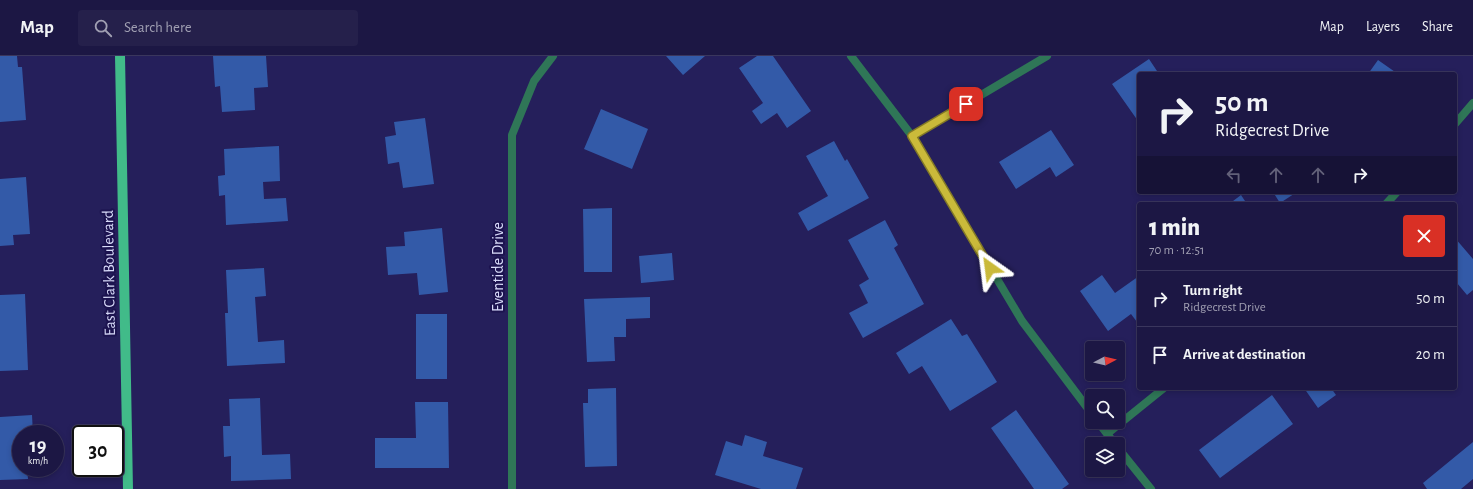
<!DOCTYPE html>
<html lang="en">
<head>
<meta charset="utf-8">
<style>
	:root { --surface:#1c1744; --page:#25204b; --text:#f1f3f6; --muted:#a09fb2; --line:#3a365d }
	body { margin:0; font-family:"Alegreya Sans",sans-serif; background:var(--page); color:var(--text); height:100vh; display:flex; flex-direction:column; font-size:15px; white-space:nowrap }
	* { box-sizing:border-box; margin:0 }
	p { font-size:13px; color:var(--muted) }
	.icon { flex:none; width:22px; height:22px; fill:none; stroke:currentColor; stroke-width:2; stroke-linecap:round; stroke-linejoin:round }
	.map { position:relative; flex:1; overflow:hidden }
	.side { position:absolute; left:1137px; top:146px; width:320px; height:188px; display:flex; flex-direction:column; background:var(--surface); border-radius:4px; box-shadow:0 2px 6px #0003,0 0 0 1px var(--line) }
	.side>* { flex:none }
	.banner { position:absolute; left:1137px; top:16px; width:320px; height:122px; border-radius:4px; box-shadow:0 2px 6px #0003,0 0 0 1px var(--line); background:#1c1744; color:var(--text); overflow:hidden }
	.needle { width:26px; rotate:83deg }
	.tools { position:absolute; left:1085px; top:285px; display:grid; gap:8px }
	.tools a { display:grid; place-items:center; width:40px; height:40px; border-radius:4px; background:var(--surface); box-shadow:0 2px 6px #0003,0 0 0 1px var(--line); font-size:20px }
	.speed { position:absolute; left:12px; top:369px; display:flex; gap:8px; font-size:20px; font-weight:700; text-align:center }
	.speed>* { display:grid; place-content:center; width:52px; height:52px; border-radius:50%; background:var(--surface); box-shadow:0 2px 6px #0003,0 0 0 1px var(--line); line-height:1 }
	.speed small { font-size:10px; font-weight:400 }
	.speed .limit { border:2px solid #111; border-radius:6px; background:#fff; color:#111 }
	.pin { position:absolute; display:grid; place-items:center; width:34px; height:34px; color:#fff; margin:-17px; border-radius:8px; box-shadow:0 2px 6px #0006 }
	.me { position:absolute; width:44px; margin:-22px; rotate:329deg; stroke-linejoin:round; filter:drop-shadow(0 0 3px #0008) }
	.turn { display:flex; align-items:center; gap:14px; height:84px; padding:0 12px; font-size:18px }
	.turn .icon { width:52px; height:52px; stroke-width:2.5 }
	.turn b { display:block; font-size:28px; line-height:34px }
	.lanes { display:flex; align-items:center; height:38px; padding:0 12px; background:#0003; justify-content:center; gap:20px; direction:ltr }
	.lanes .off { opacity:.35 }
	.round { display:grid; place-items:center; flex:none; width:42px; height:42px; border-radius:4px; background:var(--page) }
	.head { display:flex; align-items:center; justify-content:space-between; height:68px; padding:0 12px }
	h1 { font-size:24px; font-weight:800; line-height:30px }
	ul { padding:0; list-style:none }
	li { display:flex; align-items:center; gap:12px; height:56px; padding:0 12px; border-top:1px solid var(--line) }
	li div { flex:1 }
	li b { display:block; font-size:15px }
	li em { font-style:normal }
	header { display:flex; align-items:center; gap:24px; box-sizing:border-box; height:56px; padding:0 20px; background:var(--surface); border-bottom:1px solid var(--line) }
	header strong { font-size:19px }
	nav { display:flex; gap:22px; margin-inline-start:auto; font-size:14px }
	.search { width:280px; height:36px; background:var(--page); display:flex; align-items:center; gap:10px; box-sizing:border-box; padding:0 14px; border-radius:4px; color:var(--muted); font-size:15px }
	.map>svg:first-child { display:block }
	.building { fill:#335aa8 }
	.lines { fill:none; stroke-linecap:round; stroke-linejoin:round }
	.minor { stroke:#2f7657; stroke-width:8 }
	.primary { stroke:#41bb89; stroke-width:10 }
	.route-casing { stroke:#837926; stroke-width:10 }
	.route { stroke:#caba3a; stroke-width:7 }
	.labels { text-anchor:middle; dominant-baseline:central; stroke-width:4; stroke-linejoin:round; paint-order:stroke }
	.street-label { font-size:16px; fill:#d8daf9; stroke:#1c134f }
</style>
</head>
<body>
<header>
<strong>Map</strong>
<div class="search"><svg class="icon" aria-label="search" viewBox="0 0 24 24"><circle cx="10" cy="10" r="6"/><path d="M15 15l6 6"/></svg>Search here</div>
<nav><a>Map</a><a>Layers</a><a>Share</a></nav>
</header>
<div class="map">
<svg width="1473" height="433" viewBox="0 0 1473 433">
	<rect width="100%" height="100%" fill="#251f5b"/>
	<path class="building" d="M 0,0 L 17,0 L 18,11 L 22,11 L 26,64 L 0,66 Z
		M 213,0 L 266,0 L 268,31 L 254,32 L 255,54 L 222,56 L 220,30 L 215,31 Z
		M 666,0 L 705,0 L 683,19 Z
		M 757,0 L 773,0 L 811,55 L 787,72 L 777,57 L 761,68 L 752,55 L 763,47 L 739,12 Z
		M 1149,3 L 1159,18 L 1139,18 L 1139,64 L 1138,65 L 1112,28 Z
		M 1378,4 L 1398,18 L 1368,18 Z
		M 601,53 L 648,73 L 632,113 L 584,93 Z
		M 425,62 L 434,128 L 403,132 L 399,106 L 388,108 L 385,81 L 396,79 L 394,66 Z
		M 1051,74 L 1074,109 L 1056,121 L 1050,111 L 1016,133 L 999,106 Z
		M 834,85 L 845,105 L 847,103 L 869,142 L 808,175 L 798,157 L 828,140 L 806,100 Z
		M 279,90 L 280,125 L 263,126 L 264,143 L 286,142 L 288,165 L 226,169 L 225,139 L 219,140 L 218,120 L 225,119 L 224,93 Z
		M 26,121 L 30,178 L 13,179 L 14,189 L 0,190 L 0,123 Z
		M 1273,136 L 1297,136 L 1280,147 Z
		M 1241,139 L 1247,148 L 1229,148 Z
		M 612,152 L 612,216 L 584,216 L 583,153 Z
		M 885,164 L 898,189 L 894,192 L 924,248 L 863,282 L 849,257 L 868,247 L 859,229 L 869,223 L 848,184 Z
		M 442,172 L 448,236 L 419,239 L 417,217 L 388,219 L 386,191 L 405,190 L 404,176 Z
		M 1455,182 L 1473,203 L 1473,234 L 1467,239 L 1457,227 L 1455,229 Z
		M 672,197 L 674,224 L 641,227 L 639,200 Z
		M 264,212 L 266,240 L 255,241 L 258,286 L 284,284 L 285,307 L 227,310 L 225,257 L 228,257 L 226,214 Z
		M 1102,219 L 1115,237 L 1139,220 L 1139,264 L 1137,266 L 1131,258 L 1108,275 L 1080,235 Z
		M 25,238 L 28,314 L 0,315 L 0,239 Z
		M 650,241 L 650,262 L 626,263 L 626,281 L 614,281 L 615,305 L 587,306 L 584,243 Z
		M 416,258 L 447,258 L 447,323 L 416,323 Z
		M 951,263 L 962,280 L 967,278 L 997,326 L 950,355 L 922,310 L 909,318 L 896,297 Z
		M 616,332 L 617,410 L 585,411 L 583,347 L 588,347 L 588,333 Z
		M 1304,332 L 1331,332 L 1336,339 L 1318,352 Z
		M 1272,339 L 1293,368 L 1220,422 L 1199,394 Z
		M 260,342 L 262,399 L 290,398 L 291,423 L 231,425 L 231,400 L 224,401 L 223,370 L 230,370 L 229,343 Z
		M 415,346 L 448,346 L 449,412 L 375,412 L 375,382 L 416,382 Z
		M 1016,354 L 1069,428 L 1062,433 L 1034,433 L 991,372 Z
		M 32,359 L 33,378 L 21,378 L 21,412 L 27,412 L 28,423 L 0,424 L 0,361 Z
		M 745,379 L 767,386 L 763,400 L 803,412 L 796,433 L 761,433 L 715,419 L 726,385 L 742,390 Z
		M 1473,386 L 1473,423 L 1461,433 L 1427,433 L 1423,427 Z"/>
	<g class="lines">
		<path class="minor" d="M 851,0 L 912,80 L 1022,265 L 1092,358
			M 1455,68 L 1473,47
			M 912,80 L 1047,0
			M 1386,148 L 1397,136
			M 1098,366 L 1115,388
			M 1107,378 L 1164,332
			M 1118,392 L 1151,433
			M 512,433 L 512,79 L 534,25 L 553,0"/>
		<path class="primary" d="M 120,0 L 128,433"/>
	</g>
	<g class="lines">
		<defs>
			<path id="route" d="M 966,48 L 912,80 L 990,212"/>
		</defs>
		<use href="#route" class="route-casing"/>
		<use href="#route" class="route"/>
	</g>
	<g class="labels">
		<g class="street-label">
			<text transform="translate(498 211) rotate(-90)">Eventide Drive</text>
			<text transform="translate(109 217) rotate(-91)">East Clark Boulevard</text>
		</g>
	</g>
</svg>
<div class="tools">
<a><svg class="needle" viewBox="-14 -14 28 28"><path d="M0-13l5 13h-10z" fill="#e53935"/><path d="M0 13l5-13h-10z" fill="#a09fb2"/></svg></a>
<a><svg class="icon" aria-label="search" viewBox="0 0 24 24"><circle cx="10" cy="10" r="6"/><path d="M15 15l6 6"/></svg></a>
<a><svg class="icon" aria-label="layers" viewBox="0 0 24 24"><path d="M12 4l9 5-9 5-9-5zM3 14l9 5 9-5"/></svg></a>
</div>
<div class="speed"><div>19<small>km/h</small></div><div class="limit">30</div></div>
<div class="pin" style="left:966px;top:48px;background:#d93025"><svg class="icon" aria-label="arrive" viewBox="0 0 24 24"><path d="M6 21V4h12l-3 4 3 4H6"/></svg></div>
<svg class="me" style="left:990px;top:212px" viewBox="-20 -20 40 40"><path d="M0-17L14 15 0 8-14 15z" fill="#caba3a" stroke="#fff" stroke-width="4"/></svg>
<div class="banner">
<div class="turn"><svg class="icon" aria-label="right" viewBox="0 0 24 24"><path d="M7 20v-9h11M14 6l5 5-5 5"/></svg><div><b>50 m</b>Ridgecrest Drive</div></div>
<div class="lanes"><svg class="icon off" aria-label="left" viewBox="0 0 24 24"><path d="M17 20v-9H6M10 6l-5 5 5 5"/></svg><svg class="icon off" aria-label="ahead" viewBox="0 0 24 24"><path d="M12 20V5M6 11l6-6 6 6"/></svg><svg class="icon off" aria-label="ahead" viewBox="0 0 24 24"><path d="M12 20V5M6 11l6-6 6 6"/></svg><svg class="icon" aria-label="right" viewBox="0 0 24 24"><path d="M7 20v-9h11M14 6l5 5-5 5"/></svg></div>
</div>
<section class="side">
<div class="head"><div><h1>1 min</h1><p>70 m · 12:51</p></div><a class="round" style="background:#d93025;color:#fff"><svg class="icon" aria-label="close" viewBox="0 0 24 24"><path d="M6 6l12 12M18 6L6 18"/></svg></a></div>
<ul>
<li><svg class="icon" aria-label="right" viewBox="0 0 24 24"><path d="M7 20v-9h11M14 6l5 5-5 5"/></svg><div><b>Turn right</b><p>Ridgecrest Drive</p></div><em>50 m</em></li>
<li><svg class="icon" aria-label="arrive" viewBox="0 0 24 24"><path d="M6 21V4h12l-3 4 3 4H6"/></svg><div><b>Arrive at destination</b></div><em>20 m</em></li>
</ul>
</section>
</div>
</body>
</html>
